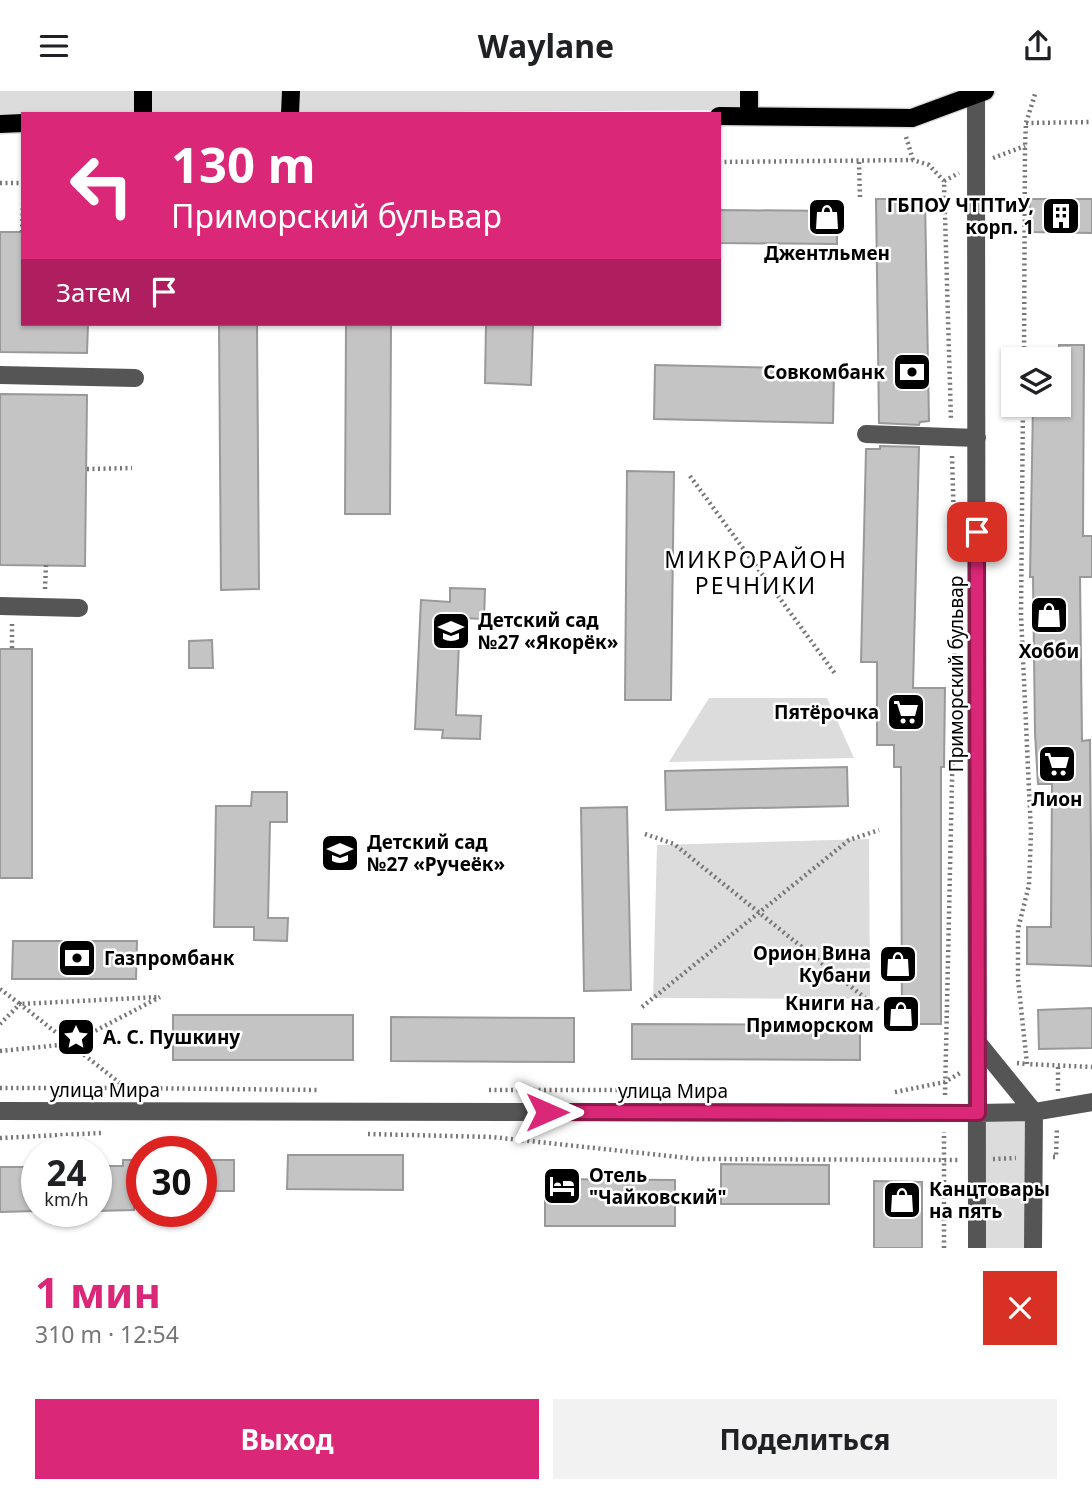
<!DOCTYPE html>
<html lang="ru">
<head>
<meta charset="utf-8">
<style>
	:root { --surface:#fff; --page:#f2f2f2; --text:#202124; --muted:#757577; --accent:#db2777 }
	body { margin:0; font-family:"Noto Sans",sans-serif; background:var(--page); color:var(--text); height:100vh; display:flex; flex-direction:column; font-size:26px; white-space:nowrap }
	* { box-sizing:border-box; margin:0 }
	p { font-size:23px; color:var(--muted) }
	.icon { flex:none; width:38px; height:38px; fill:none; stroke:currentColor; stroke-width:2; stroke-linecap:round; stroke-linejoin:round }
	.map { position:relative; height:1157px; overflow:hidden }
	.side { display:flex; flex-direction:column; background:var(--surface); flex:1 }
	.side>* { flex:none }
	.hud { position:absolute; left:21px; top:21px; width:700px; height:214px; border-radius:0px; box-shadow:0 2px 5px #0004; background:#db2777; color:#fff; overflow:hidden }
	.tools { position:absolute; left:1001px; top:256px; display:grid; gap:14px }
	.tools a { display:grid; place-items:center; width:70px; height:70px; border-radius:0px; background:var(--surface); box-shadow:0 2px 5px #0004; font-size:35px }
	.speed { position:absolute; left:21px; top:1045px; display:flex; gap:14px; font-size:35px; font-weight:700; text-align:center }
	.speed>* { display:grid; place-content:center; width:91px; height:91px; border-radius:50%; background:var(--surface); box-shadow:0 2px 5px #0004; line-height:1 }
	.speed small { font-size:18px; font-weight:400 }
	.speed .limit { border:10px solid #d22; background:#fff; color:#111 }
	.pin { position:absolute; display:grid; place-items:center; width:60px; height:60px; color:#fff; margin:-30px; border-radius:14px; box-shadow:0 4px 10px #0006 }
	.me { position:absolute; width:77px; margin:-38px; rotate:90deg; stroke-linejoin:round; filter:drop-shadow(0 0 5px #0008) }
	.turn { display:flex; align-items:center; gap:24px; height:147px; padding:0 35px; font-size:32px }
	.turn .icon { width:91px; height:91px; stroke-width:2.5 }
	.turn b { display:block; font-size:49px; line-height:60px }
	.then { display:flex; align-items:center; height:66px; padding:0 35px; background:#0003; gap:14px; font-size:26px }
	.round { display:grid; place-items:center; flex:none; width:74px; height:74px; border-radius:0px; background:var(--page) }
	.overview { display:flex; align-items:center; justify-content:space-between; height:119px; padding:0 35px }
	h1 { font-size:42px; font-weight:700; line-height:52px; color:var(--accent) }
	.primary-button { display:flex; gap:14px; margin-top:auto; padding:14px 35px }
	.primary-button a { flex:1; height:80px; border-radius:0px; background:var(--accent); color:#fff; font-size:28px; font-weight:700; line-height:80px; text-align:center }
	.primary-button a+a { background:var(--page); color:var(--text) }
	header { display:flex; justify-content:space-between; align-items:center; height:91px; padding:0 35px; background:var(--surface); font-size:32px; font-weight:700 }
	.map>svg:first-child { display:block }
	.green { fill:#dcdcdc }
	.building { fill:#c4c4c4; stroke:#999; stroke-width:2 }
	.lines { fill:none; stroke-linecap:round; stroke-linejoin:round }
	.major-casing { stroke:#dbdbdb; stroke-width:21 }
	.path { stroke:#777; stroke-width:4.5; stroke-dasharray:2 3.5; stroke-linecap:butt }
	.minor { stroke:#555; stroke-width:18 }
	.major { stroke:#000; stroke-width:18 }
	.route-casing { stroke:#8e194d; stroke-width:18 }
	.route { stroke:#db2777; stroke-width:12 }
	.labels { text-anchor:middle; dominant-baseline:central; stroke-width:5; stroke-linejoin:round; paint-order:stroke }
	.poi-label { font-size:19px; font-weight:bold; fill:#000; stroke:#fff; text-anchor:start }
	.street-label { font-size:19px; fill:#000; stroke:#fff }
	.quarter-label { font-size:23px; letter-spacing:2px; fill:#000; stroke:#fff }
</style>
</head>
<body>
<header><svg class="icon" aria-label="menu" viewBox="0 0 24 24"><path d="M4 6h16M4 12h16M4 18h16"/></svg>Waylane<svg class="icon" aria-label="share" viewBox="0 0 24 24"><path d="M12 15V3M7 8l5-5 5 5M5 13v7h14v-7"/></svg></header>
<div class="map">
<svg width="1092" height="1157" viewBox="0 0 1092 1157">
	<rect width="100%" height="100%" fill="#fff"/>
	<path class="green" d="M 0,0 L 138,0 L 138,23 L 23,23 L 23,26 L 0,26 Z
		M 148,0 L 285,0 L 284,22 L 147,23 Z
		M 294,0 L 745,0 L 745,19 L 293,22 Z
		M 709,607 L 827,607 L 854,667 L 669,671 Z
		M 869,748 L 870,908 L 653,907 L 657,754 Z
		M 1034,1021 L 1033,1157 L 977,1157 L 978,1022 Z"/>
	<path class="building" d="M 876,108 L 925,108 L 929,330 L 920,331 L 919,334 L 879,332 Z
		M 1030,108 L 1092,108 L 1092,142 L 1029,141 Z
		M 719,119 L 837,120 L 837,153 L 719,152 Z
		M 0,141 L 23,141 L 23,233 L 88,233 L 87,262 L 0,261 Z
		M 219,233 L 257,233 L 259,498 L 221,499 Z
		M 346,233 L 391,233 L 390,423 L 345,423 Z
		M 486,233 L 533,233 L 531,294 L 485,292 Z
		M 1059,254 L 1084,254 L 1083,445 L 1092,445 L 1092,486 L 1080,486 L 1082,650 L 1090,649 L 1092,875 L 1027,873 L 1027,836 L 1051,836 L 1052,693 L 1038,693 L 1035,642 L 1033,486 L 1030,486 L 1033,313 L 1059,313 Z
		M 655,274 L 834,278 L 833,332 L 654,328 Z
		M 0,303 L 87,304 L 85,475 L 0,474 Z
		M 880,355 L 919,356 L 913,597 L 945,597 L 944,676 L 941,676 L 941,933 L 902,933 L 901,676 L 894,676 L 894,654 L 877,654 L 877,571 L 861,571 L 866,358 L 880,358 Z
		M 627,380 L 674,381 L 671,609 L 625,609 Z
		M 450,497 L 485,498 L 484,528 L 460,527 L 456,624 L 481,625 L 480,648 L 442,647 L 443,639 L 415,638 L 421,509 L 450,511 Z
		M 212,549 L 213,577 L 189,577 L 189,550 Z
		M 0,558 L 32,558 L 32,787 L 0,787 Z
		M 847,676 L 848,715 L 666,719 L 665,680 Z
		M 252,701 L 287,701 L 287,731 L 270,731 L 268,827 L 288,827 L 287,850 L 254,849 L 254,836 L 214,836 L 216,715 L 251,715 Z
		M 627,716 L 631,899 L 584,900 L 581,717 Z
		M 13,850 L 137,850 L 136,888 L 12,888 Z
		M 1092,917 L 1092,957 L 1039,958 L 1038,919 Z
		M 173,924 L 353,924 L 353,969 L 173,969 Z
		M 391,926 L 574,927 L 574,971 L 391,970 Z
		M 632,933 L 860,934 L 860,969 L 632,968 Z
		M 288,1064 L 403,1064 L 403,1099 L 287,1098 Z
		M 123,1069 L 142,1069 L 142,1100 L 134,1100 L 134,1119 L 96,1120 L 96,1075 L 123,1075 Z
		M 201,1069 L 234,1069 L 234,1100 L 201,1100 Z
		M 721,1073 L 829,1074 L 829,1113 L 721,1113 Z
		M 0,1076 L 37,1076 L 37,1120 L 0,1121 Z
		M 545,1088 L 675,1089 L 675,1135 L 545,1135 Z
		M 874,1090 L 922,1091 L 922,1157 L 874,1157 Z"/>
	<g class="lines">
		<defs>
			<path id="major" d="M 143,23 L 143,0
				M 290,23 L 291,0
				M 749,24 L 749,0
				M 719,25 L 912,27 L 985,0
				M 0,33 L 23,32"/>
		</defs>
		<use href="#major" class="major-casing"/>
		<path class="path" d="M 1026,32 L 1092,31
			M 906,46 L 913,69
			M 993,67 L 1025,55
			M 719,71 L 913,69 L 929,74 L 944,90 L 951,329
			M 859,71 L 860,107
			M 944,90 L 959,82
			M 0,92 L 23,92
			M 22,141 L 23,113
			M 1024,268 L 1025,55 L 1026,32 L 1036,0
			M 1023,313 L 1021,524 L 1031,742 L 1029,794 L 1018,838 L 1018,888 L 1027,973 L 1092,976
			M 952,365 L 955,465
			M 87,378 L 132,377
			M 690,385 L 836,584
			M 45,498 L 46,474
			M 12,533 L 12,558
			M 645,743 L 674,753 L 880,919
			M 0,898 L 20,913 L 158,906
			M 642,916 L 849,749 L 879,739
			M 0,933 L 20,913 L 126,997 L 319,999
			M 0,960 L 70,953 L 160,906
			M 1017,972 L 1027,973
			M 0,997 L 125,997
			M 489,999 L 648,999
			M 1058,1000 L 1058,975
			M 895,1001 L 945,991 L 960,982
			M 945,1004 L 955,554
			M 368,1043 L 492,1046 L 697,1068 L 960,1069
			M 0,1047 L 101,1042
			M 1053,1066 L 1056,1066 L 1057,1036
			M 993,1068 L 1016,1067
			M 944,1157 L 944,1041"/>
		<path class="minor" d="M 976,4 L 977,1157
			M 0,284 L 135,287
			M 866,343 L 977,347
			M 0,515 L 79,517
			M 978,952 L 1034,1021 L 1033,1157
			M 0,1020 L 978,1022 L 1034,1021 L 1092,1011"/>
		<use href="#major" class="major"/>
	</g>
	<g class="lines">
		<defs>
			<path id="route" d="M 547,1021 L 978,1022 L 977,441"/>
		</defs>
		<use href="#route" class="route-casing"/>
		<use href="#route" class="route"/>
	</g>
	<defs>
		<symbol id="building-square" viewBox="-11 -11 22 22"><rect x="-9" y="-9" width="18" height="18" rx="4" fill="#000" stroke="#fff"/><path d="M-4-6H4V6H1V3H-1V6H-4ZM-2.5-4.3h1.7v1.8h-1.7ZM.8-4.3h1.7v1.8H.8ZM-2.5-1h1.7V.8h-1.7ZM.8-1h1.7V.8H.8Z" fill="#fff"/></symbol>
		<symbol id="shop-square" viewBox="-11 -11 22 22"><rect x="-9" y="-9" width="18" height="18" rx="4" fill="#000" stroke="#fff"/><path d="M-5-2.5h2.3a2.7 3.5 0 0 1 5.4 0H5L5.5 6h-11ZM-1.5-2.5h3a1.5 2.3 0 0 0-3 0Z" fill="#fff"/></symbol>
		<symbol id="bank-square" viewBox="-11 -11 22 22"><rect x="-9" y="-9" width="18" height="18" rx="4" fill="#000" stroke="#fff"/><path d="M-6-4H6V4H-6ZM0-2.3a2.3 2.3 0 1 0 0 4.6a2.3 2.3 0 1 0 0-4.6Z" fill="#fff"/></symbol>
		<symbol id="school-square" viewBox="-11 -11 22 22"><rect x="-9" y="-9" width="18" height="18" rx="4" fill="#000" stroke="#fff"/><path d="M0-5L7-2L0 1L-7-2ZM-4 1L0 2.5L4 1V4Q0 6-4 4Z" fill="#fff"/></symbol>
		<symbol id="supermarket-square" viewBox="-11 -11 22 22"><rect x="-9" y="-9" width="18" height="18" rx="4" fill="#000" stroke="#fff"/><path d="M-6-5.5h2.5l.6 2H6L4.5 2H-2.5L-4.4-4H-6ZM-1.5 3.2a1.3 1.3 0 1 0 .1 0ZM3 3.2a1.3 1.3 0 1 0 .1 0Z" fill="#fff"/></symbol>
		<symbol id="sight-square" viewBox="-11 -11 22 22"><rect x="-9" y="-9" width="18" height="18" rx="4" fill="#000" stroke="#fff"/><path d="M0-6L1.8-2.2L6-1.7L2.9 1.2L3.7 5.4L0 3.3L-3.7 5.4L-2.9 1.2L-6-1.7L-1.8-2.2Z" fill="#fff"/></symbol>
		<symbol id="hotel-square" viewBox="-11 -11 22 22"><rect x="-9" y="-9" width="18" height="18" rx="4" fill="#000" stroke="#fff"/><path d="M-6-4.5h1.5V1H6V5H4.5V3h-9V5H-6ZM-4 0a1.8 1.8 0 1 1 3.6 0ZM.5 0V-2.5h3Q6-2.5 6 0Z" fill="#fff"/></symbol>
	</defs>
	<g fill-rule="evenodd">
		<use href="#building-square" x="1039" y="103" width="44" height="44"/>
		<use href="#shop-square" x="805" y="104" width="44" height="44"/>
		<use href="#bank-square" x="890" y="259" width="44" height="44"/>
		<use href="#shop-square" x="1027" y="502" width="44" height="44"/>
		<use href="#school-square" x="429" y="518" width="44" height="44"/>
		<use href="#supermarket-square" x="884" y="599" width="44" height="44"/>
		<use href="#supermarket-square" x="1035" y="651" width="44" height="44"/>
		<use href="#school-square" x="318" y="740" width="44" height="44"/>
		<use href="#bank-square" x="55" y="845" width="44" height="44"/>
		<use href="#shop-square" x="876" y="851" width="44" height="44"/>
		<use href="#shop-square" x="879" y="901" width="44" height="44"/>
		<use href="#sight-square" x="54" y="924" width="44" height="44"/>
		<use href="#hotel-square" x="540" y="1073" width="44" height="44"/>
		<use href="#shop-square" x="880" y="1087" width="44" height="44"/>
	</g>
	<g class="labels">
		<g class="poi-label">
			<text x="1034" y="114" text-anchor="end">ГБПОУ ЧТПТиУ,<tspan x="1034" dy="22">корп. 1</tspan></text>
			<text x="827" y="162" text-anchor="middle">Джентльмен</text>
			<text x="885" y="281" text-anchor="end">Совкомбанк</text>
			<text x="478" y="529">Детский сад<tspan x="478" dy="22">№27 «Якорёк»</tspan></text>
			<text x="1049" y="560" text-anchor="middle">Хобби</text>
			<text x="879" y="621" text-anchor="end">Пятёрочка</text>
			<text x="1057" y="708" text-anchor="middle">Лион</text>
			<text x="367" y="751">Детский сад<tspan x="367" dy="22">№27 «Ручеёк»</tspan></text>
			<text x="871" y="862" text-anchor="end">Орион Вина<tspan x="871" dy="22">Кубани</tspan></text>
			<text x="104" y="867">Газпромбанк</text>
			<text x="874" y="912" text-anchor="end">Книги на<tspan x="874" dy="22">Приморском</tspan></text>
			<text x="103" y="946">А. С. Пушкину</text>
			<text x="589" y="1084">Отель<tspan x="589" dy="22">"Чайковский"</tspan></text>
			<text x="929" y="1098">Канцтовары<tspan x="929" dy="22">на пять</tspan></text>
		</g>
		<g class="street-label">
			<text transform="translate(956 583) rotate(-90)">Приморский бульвар</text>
			<text x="105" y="999">улица Мира</text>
			<text x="673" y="1000">улица Мира</text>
		</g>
		<g class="quarter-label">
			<text x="756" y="468">МИКРОРАЙОН<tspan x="756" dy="26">РЕЧНИКИ</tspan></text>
		</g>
	</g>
</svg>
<div class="tools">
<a><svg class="icon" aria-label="layers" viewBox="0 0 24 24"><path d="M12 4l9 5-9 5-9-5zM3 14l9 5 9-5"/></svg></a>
</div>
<div class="speed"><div>24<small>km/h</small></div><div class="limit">30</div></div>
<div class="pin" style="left:977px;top:441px;background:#d93025"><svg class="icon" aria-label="arrive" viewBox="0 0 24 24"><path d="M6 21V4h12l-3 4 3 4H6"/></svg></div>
<svg class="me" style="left:547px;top:1021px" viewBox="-20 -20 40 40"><path d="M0-17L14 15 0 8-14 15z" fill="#db2777" stroke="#fff" stroke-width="4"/></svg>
<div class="hud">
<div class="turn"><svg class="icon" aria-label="left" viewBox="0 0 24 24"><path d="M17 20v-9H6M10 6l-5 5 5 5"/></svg><div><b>130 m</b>Приморский бульвар</div></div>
<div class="then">Затем<svg class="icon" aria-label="arrive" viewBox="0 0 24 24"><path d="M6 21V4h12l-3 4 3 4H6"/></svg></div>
</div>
</div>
<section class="side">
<div class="overview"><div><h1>1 мин</h1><p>310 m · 12:54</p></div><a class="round" style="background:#d93025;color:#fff"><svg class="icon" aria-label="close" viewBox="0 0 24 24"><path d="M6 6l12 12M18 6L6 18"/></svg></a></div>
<div class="primary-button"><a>Выход</a><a>Поделиться</a></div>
</section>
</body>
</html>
